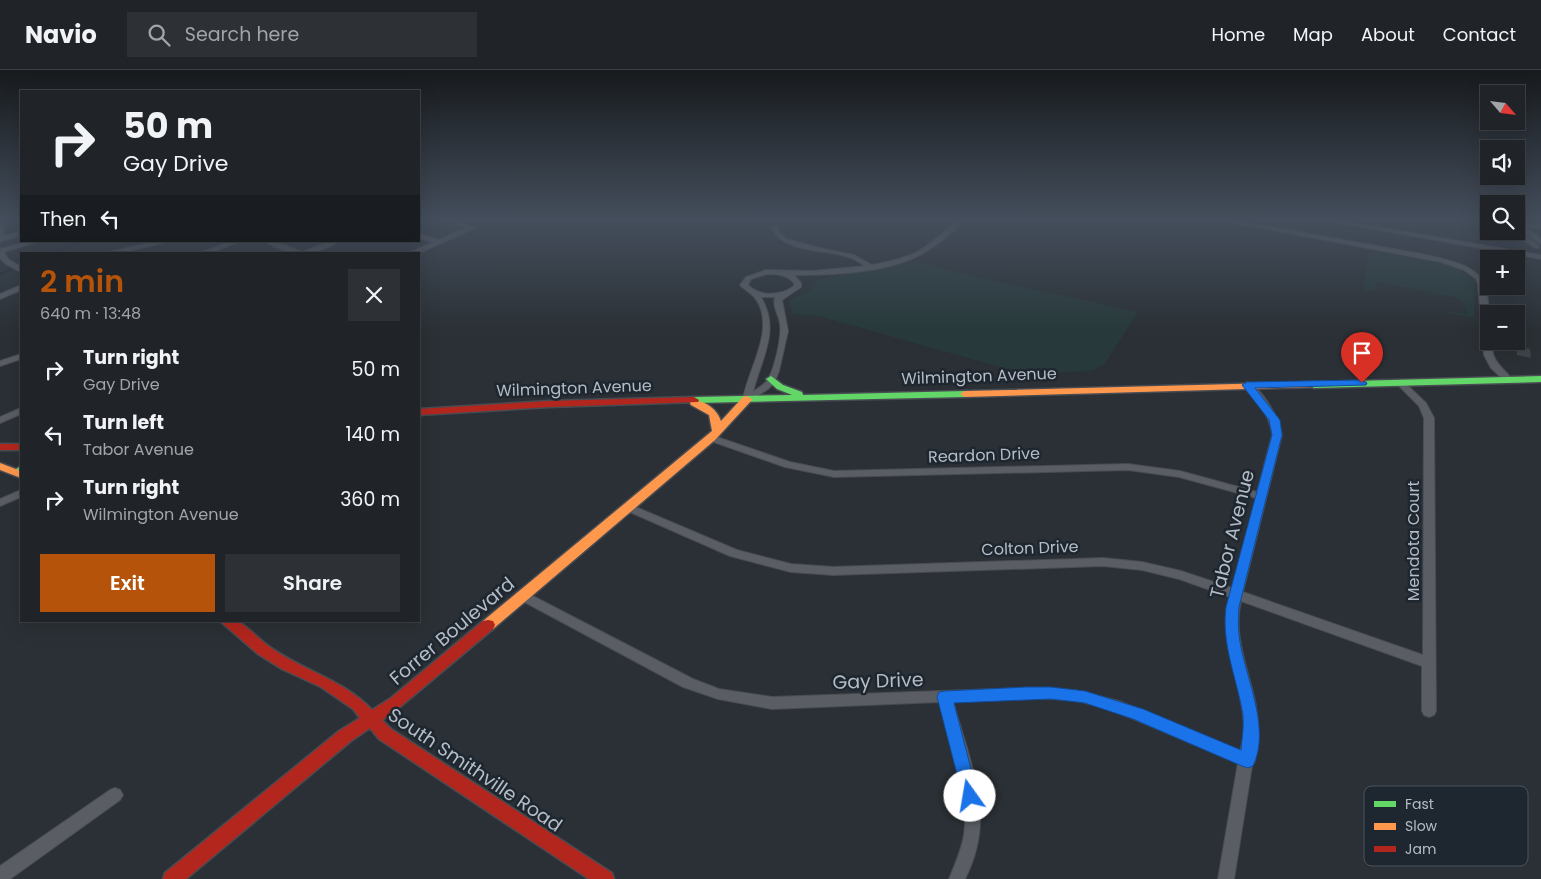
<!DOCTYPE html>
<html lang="en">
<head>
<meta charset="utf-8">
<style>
	:root { --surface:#202428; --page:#2d3034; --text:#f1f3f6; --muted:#a2a4a8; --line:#3d4145; --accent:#b45309 }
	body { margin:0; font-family:Poppins,sans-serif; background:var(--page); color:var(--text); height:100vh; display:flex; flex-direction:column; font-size:19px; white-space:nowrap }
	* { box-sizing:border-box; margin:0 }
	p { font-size:16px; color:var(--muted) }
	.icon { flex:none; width:28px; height:28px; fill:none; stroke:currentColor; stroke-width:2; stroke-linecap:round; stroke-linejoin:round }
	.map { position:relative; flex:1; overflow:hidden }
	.side { position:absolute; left:20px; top:182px; width:400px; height:370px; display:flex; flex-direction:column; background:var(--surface); border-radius:0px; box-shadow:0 5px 20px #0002,0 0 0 1px var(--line) }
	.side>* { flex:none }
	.hud { position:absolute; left:20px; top:20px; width:400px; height:152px; border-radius:0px; box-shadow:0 5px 20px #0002,0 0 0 1px var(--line); background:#202428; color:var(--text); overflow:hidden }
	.needle { width:32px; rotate:118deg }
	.controls { position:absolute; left:1480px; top:15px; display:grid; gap:10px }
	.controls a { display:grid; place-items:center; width:45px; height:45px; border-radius:0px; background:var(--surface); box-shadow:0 5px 20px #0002,0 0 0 1px var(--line); font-size:25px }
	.pin { position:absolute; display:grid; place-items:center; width:42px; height:42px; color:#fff; margin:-51px -21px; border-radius:50% 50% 50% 0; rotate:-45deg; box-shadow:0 0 5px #0007 }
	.pin .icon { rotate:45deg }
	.me { position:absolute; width:55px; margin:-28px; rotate:347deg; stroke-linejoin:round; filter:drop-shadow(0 0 4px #0008) }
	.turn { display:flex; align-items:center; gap:18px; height:105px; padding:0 20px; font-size:22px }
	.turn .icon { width:65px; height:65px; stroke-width:2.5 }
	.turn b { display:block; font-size:35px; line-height:42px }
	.then { display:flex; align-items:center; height:48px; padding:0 20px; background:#0003; gap:10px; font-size:19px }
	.round { display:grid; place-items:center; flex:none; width:52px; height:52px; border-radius:0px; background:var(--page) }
	.headline { display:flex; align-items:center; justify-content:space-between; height:85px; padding:0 20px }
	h1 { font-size:30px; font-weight:600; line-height:38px; color:var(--accent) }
	.primary-button { display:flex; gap:10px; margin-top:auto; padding:10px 20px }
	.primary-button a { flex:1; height:58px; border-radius:0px; background:var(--accent); color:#fff; font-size:20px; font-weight:600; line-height:58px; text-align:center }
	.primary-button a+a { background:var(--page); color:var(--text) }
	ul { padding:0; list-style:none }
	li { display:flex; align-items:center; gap:15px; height:65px; padding:0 20px }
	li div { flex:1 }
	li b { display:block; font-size:19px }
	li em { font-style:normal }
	header { display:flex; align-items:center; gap:30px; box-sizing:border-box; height:70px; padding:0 25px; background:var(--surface); border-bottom:1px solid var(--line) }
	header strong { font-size:24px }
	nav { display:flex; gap:28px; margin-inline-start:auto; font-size:18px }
	.search { width:350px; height:45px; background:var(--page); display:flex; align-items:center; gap:12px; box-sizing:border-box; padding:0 18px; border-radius:0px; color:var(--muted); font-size:19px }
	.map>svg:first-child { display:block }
	.green { fill:#27393a }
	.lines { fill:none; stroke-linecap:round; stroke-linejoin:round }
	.stream { stroke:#1b2937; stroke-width:2 }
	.building { fill:#3f444a }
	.street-casing { stroke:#484c52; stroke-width:2 }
	.fast-casing { stroke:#484c52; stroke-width:3 }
	.slow-casing { stroke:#484c52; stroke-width:3 }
	.jam-casing { stroke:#484c52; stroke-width:3 }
	.street { fill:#5a5e64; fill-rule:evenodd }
	.fast { fill:#63d668; fill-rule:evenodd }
	.slow { fill:#ff974d; fill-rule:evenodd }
	.jam { fill:#b3261e; fill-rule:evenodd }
	.route { fill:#1a73e8; stroke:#114b97 }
	.labels { text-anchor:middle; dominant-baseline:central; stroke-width:5; stroke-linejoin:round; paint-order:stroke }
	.street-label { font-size:16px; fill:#b4bcc6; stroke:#1e262f }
	.near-street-label { font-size:19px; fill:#b4bcc6; stroke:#1e262f }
	.key { fill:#1e262f; stroke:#4b535c; stroke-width:1 }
	.key-label { font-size:14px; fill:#b4bcc6 }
</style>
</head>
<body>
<header>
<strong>Navio</strong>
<div class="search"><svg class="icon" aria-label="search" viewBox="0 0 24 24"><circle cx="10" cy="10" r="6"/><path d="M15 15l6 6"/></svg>Search here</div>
<nav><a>Home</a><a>Map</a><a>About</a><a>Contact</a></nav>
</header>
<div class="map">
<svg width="1541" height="809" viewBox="0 0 1541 809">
	<rect width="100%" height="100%" fill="#2a3035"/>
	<path class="green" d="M 1373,182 C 1406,182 1448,189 1474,209 C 1476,222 1474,234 1474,248 L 1435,240 L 1467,244 L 1465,233 L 1459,230 L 1458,228 L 1377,212 L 1375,220 L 1368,221 L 1363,219 L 1368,187 Z
		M 917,191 L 956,202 L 1138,242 L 1104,295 L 1093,300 L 1073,302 L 1045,303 L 1003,298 L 819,246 L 793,244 L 789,230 L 808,222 L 816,210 Z"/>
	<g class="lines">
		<path class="stream" d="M 48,184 L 83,171
			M 0,204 L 21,195"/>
	</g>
	<path class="building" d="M 1516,276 L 1530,279 L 1531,288 L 1517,285 Z"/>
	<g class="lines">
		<defs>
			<path id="street" d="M 0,149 L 5,149 L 3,166 L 21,161 L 21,165 L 0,172 Z
				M 442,149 L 451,149 L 475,158 L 417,184 L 408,184 L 433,172 L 419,168 L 419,164 L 439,170 L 466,158 Z
				M 959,149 L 966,149 C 953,162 937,176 920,185 C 885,203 833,205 794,205 L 801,213 L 801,217 L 782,230 L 788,261 L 779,301 L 774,313 L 768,319 L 750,331 L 744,331 L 743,329 C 748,299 777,257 755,228 C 751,223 745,220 740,215 L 746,207 L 766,200 L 813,201 L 865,196 C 860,193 856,190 851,188 C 826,178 785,185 771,157 L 772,156 L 776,156 L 781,164 L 786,169 L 820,178 L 854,185 L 872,195 C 887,192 901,189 915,183 C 931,175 945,160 959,149 ZM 767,204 C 778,204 787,205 794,213 L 794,216 C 780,226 760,227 748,215 L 751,209 ZM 761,227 L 775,227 C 772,237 779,245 780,254 C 782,267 774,303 766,312 C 762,316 757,319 753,322 C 761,289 781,261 761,227 Z
				M 1214,149 L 1226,149 L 1427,185 C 1491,199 1489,209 1489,271 L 1491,271 C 1493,294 1499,293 1512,309 L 1511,311 L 1505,311 L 1491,298 L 1484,285 L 1478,214 L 1476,209 L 1464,200 L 1441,192 Z
				M 1318,149 L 1331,149 L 1541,185 L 1541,189 Z
				M 1482,149 L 1489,149 L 1489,151 L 1483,150 Z
				M 1516,149 L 1521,152 L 1541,155 L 1541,159 L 1526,156 L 1541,169 L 1541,174 L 1530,167 L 1516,155 Z
				M 1516,160 L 1539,176 L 1539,178 L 1535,178 L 1510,161 Z
				M 30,171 L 41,171 L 4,182 L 8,189 L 21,197 L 21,202 L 6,194 L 0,188 L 0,179 Z
				M 158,171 L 172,171 L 115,184 L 101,184 Z
				M 231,171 L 241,171 L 207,184 L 197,184 Z
				M 264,171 L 274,171 L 302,182 L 330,171 L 340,171 C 315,187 289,187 264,171 Z
				M 21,215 L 21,220 L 0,229 L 0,224 Z
				M 21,284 L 21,289 L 0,296 L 0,291 Z
				M 1400,310 L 1403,311 L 1426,333 L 1434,348 L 1436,641 L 1434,645 L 1429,647 L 1424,645 L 1422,641 L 1422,596 L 1241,531 C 1230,575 1260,619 1258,661 C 1257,670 1255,679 1254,688 L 1255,691 L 1252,696 L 1234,809 L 1218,809 L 1238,693 L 1112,640 L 1074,630 L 1026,628 L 953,631 C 964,672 985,722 979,765 C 977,780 972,795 965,809 L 949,809 C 955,795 961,781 964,765 C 970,723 950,673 940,632 L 772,639 L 718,629 L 683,617 L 517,528 L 515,525 L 517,522 L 525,522 L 693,609 L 719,619 L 772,627 L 1026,618 L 1074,620 L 1119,631 L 1240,681 C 1242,674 1244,666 1244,658 C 1243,614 1218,571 1230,527 L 1179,509 L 1142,500 L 1103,496 L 833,505 L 791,502 L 730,486 L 623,439 L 622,437 L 627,434 L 631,435 L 737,480 L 791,494 L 833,497 L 1103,488 L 1142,492 L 1181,501 L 1232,518 L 1256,428 L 1179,407 L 1128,400 L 834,407 L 785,397 L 708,370 L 706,368 L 708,366 L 714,366 L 790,392 L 834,401 L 1128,394 L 1180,401 L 1257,422 L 1272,365 C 1270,343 1255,331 1243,315 L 1247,312 C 1262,318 1280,349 1282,365 L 1243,522 L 1423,585 L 1424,348 L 1419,336 L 1396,313 Z
				M 21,338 L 21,344 L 0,353 L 0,347 Z
				M 21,420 L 21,427 L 0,436 L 0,429 Z
				M 115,718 L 120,720 L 123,725 L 120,730 L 10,809 L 0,809 L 0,796 L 110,720 Z"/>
			<path id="fast" d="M 771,306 L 783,315 L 802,322 L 803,325 L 965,321 L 970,324 L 965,327 L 694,333 L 689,330 L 694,327 L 792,325 L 777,319 L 766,309 Z
				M 1541,306 L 1541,312 L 1314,318 L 1309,315 L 1314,312 Z
				M 21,396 L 21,404 L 13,404 L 11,402 Z"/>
			<path id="slow" d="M 1314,312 L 1317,313 L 1319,315 L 1317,317 L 965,327 L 960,324 L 965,321 Z
				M 747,326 L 752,329 L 751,331 L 715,370 L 493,559 L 488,560 L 483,559 L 481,555 L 483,551 L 712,361 L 709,345 L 691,335 L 690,333 L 691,331 C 704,329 717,339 721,351 L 743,327 Z
				M 0,393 L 21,401 L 21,408 L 0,400 Z"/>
			<path id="jam" d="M 694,327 L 699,330 L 698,332 L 549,337 L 419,345 L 419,339 L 549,331 Z
				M 0,374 L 21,374 L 21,380 L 0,380 Z
				M 488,550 L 493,551 L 495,555 L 493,559 L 401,636 L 382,650 L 391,659 L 612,803 L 614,809 L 589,809 L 379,669 L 370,658 L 351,671 L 186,809 L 163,809 L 165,803 L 339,661 L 360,648 L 353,639 L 321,617 L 282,599 L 258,584 L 220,551 C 225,551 231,550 236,551 C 244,553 259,569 267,575 C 300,600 343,609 372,640 L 391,628 L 483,551 Z"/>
		</defs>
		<use href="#street" class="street-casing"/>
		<use href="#fast" class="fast-casing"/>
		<use href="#slow" class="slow-casing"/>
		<use href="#jam" class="jam-casing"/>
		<use href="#street" class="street"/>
		<use href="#fast" class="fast"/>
		<use href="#slow" class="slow"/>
		<use href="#jam" class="jam"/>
	</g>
	<linearGradient id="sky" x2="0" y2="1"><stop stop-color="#171a1d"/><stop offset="0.57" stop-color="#444e5c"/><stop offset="1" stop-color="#444e5c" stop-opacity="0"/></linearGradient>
	<rect width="1541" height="262" fill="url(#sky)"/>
	<path class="route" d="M 1362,310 L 1367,313 L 1366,315 L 1255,318 L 1280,350 L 1282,365 L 1239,537 C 1238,549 1238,560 1240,572 C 1246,609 1271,659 1253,696 L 1248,698 L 1242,696 L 1133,649 L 1085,633 L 1051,629 L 954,633 L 978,726 L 976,731 L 970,734 L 964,731 L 937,627 L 939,622 L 945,621 L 1026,617 L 1051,617 L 1085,621 L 1143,639 L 1241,680 C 1242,669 1244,657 1243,645 C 1237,608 1221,575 1226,537 L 1272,365 L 1269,350 L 1242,315 L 1247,312 Z"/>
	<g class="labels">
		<g class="street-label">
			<text transform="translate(979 306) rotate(-2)">Wilmington Avenue</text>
			<text transform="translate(574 318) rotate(-2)">Wilmington Avenue</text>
			<text transform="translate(984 385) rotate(-2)">Reardon Drive</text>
			<text transform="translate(1413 471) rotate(-90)">Mendota Court</text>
			<text transform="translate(1030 478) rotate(-2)">Colton Drive</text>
		</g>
		<g class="near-street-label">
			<text transform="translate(1232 464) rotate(-76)">Tabor Avenue</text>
			<text transform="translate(452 561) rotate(-40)">Forrer Boulevard</text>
			<text transform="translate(878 611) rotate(-2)">Gay Drive</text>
			<text transform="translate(475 700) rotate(34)">South Smithville Road</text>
		</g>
	</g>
	<rect x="1364" y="716" width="164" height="80" rx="8" class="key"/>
	<rect x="1374" y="731" width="22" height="6" fill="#63d668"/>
	<rect x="1374" y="753" width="22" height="7" fill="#ff974d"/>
	<rect x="1374" y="776" width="22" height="6" fill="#b3261e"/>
	<g class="key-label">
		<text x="1405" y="739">Fast</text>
		<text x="1405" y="761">Slow</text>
		<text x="1405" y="784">Jam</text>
	</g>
</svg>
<div class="controls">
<a><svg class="needle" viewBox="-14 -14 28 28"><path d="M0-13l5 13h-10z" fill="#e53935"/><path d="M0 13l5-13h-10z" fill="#a2a4a8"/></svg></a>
<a><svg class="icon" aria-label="sound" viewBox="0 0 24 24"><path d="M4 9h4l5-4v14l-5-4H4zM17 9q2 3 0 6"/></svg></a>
<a><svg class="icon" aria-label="search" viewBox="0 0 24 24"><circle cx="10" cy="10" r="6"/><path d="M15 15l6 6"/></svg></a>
<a>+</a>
<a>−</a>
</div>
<div class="pin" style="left:1362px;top:313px;background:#d93025"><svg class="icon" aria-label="arrive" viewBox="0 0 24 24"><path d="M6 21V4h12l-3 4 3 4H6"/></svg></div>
<svg class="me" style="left:970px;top:726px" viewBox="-20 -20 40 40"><circle r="19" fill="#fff"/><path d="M0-13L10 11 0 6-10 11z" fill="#1a73e8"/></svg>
<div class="hud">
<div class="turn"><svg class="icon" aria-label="right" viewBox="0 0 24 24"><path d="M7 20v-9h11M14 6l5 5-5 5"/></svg><div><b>50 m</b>Gay Drive</div></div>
<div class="then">Then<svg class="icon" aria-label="left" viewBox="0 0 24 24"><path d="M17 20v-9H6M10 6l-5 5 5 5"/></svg></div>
</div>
<section class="side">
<div class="headline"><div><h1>2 min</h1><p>640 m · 13:48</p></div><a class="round"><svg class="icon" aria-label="close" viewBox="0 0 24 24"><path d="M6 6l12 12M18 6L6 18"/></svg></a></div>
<ul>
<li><svg class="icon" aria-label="right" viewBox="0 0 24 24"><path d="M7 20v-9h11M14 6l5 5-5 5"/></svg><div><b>Turn right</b><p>Gay Drive</p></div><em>50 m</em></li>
<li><svg class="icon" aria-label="left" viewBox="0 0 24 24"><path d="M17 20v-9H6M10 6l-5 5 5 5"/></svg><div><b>Turn left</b><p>Tabor Avenue</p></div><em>140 m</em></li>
<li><svg class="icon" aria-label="right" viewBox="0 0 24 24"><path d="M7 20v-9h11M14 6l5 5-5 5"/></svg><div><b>Turn right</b><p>Wilmington Avenue</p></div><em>360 m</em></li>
</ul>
<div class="primary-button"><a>Exit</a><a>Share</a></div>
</section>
</div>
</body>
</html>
